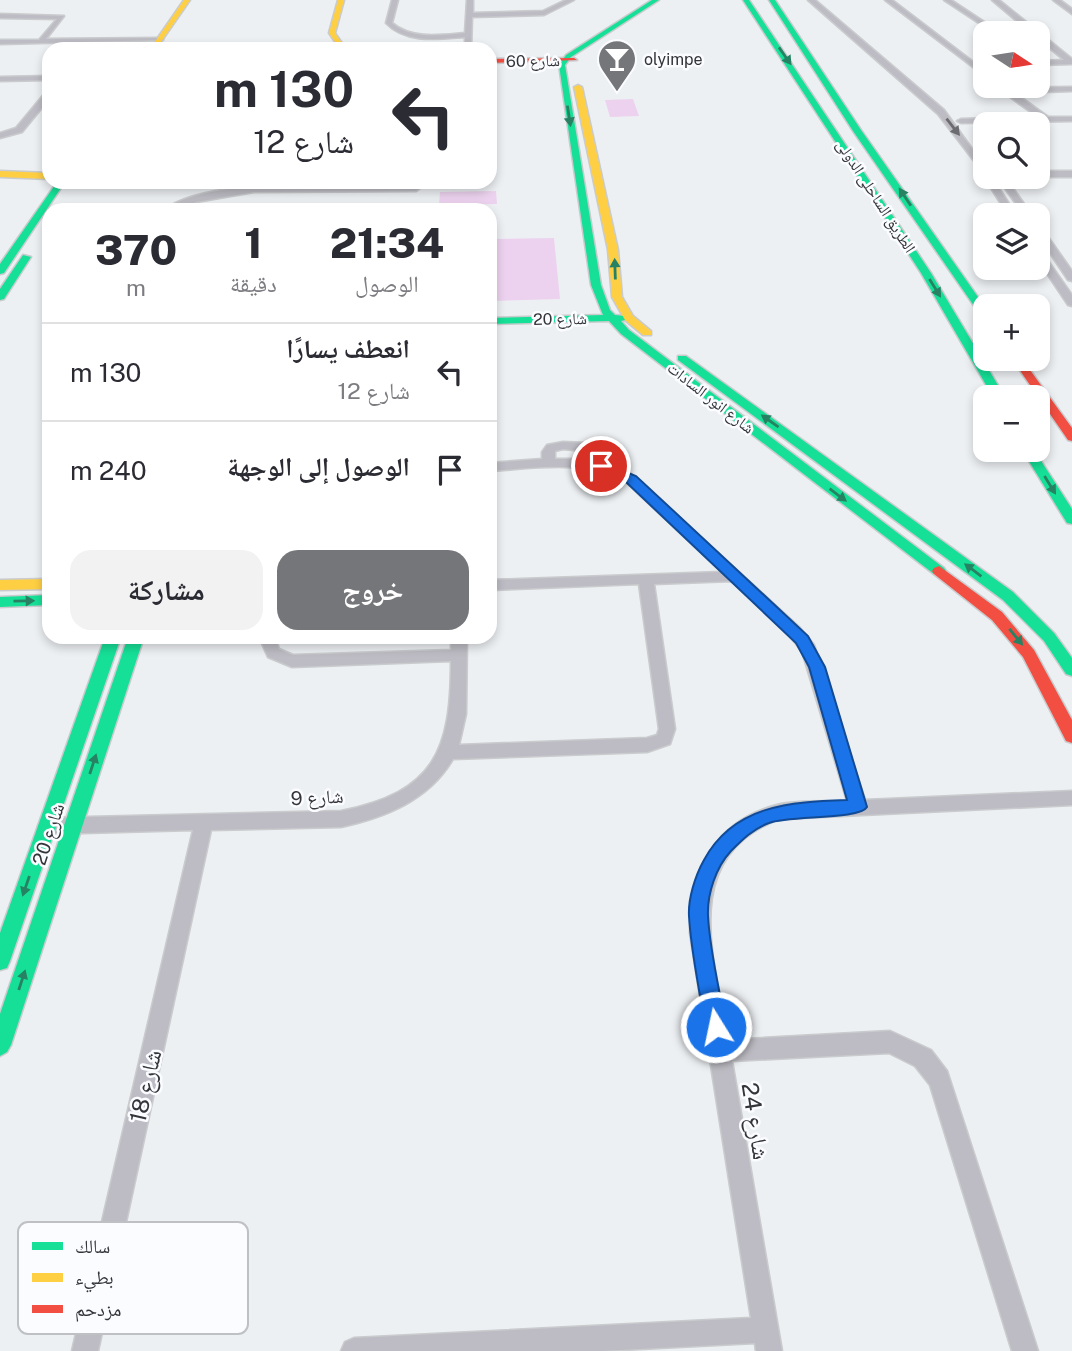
<!DOCTYPE html>
<html lang="ar">
<head>
<meta charset="utf-8">
<style>
	:root { --surface:#fff; --page:#f2f2f3; --text:#2b2b33; --muted:#7c7c81; --line:#e1e1e2; --accent:#757679 }
	body { margin:0; font-family:"Public Sans","Noto Naskh Arabic",sans-serif; background:var(--page); color:var(--text); direction:rtl; height:100vh; display:flex; flex-direction:column; font-size:26px; white-space:nowrap }
	* { box-sizing:border-box; margin:0 }
	p { font-size:23px; color:var(--muted) }
	.icon { flex:none; width:38px; height:38px; fill:none; stroke:currentColor; stroke-width:2; stroke-linecap:round; stroke-linejoin:round }
	.map { position:relative; flex:1; overflow:hidden; direction:ltr }
	.side { position:absolute; left:42px; top:203px; width:455px; height:441px; display:flex; flex-direction:column; background:var(--surface); border-radius:21px; box-shadow:0 4px 10px #0003; direction:rtl }
	.side>* { flex:none }
	.guide { position:absolute; left:42px; top:42px; width:455px; height:147px; border-radius:21px; box-shadow:0 4px 10px #0003; direction:rtl; background:#fff; color:var(--text); overflow:hidden }
	.needle { width:46px; rotate:102deg }
	.fabs { position:absolute; left:973px; top:21px; display:grid; gap:14px }
	.fabs a { display:grid; place-items:center; width:77px; height:77px; border-radius:14px; background:var(--surface); box-shadow:0 4px 10px #0003; font-size:35px }
	.pin { position:absolute; display:grid; place-items:center; width:60px; height:60px; color:#fff; margin:-30px; border:4px solid #fff; border-radius:50%; box-shadow:0 2px 7px #0007 }
	.me { position:absolute; width:77px; margin:-38px; rotate:350deg; stroke-linejoin:round; filter:drop-shadow(0 0 5px #0008) }
	.turn { display:flex; align-items:center; gap:24px; height:147px; padding:0 28px; font-size:32px }
	.turn .icon { width:91px; height:91px; stroke-width:2.5 }
	.turn b { display:block; font-size:49px; line-height:60px }
	.eta { display:flex; justify-content:space-evenly; align-items:center; height:119px; text-align:center }
	.eta b { font-size:42px; font-weight:800; line-height:49px }
	.primary-button { display:flex; gap:14px; margin-top:auto; padding:14px 28px }
	.primary-button a { flex:1; height:80px; border-radius:21px; background:var(--accent); color:#fff; font-size:28px; font-weight:800; line-height:80px; text-align:center }
	.primary-button a+a { background:var(--page); color:var(--text) }
	ul { padding:0; list-style:none }
	li { display:flex; align-items:center; gap:21px; height:98px; padding:0 28px; border-top:2px solid var(--line) }
	li div { flex:1 }
	li b { display:block; font-size:26px }
	li em { font-style:normal }
	.map>svg:first-child { display:block }
	.green { fill:#ecd2ee }
	.lines { fill:none; stroke-linecap:round; stroke-linejoin:round }
	.street-casing { stroke:#c9cbcd; stroke-width:3 }
	.fast-casing { stroke:#c9cbcd; stroke-width:3 }
	.slow-casing { stroke:#c9cbcd; stroke-width:3 }
	.jam-casing { stroke:#c9cbcd; stroke-width:3 }
	.street { fill:#bdbcc4; fill-rule:evenodd }
	.fast { fill:#16e098; fill-rule:evenodd }
	.slow { fill:#ffcf43; fill-rule:evenodd }
	.jam { fill:#f24e42; fill-rule:evenodd }
	.oneway { fill:#268263 }
	.oneway2 { fill:#6b6b70 }
	.route { fill:#1a73e8; stroke:#114b97; stroke-width:2 }
	.labels { text-anchor:middle; dominant-baseline:central; stroke-width:5; stroke-linejoin:round; paint-order:stroke }
	.far-poi-label { font-size:16px; fill:#343538; stroke:#fbfcff; text-anchor:start }
	.far-street-label { font-size:16px; fill:#343538; stroke:#fbfcff }
	.street-label { font-size:19px; fill:#343538; stroke:#fbfcff }
	.near-street-label { font-size:23px; fill:#343538; stroke:#fbfcff }
	.key { fill:#fbfcff; stroke:#bfc0c3; stroke-width:2 }
	.key-label { font-size:19px; fill:#343538 }
</style>
</head>
<body>
<div class="map">
<svg width="1072" height="1351" viewBox="0 0 1072 1351">
	<rect width="100%" height="100%" fill="#edf0f3"/>
	<path class="green" d="M 633,99 L 639,116 L 610,117 L 605,100 Z
		M 496,191 L 497,204 L 439,205 L 440,192 Z
		M 554,238 L 560,299 L 490,301 L 490,239 Z"/>
	<g class="lines">
		<defs>
			<path id="street" d="M 392,0 L 398,0 L 392,23 C 412,40 441,35 465,33 L 467,0 L 473,0 L 473,13 L 543,11 L 566,0 L 574,0 L 544,15 L 472,17 L 471,49 L 465,49 L 465,37 C 438,39 406,44 386,23 Z
				M 808,0 L 815,0 L 944,110 L 985,167 L 985,177 L 992,177 L 1016,215 L 1008,215 L 984,177 L 985,175 L 938,114 Z
				M 885,0 L 892,0 L 985,71 L 985,76 Z
				M 944,0 L 951,0 L 1001,33 L 994,33 Z
				M 992,0 L 999,0 L 1072,59 L 1072,64 L 1038,65 L 1038,61 L 1064,60 L 1038,38 L 1038,33 L 1031,33 Z
				M 1053,0 L 1060,0 L 1072,9 L 1072,14 Z
				M 0,14 L 64,16 L 46,39 L 160,38 L 163,40 L 0,44 L 0,40 L 39,40 L 57,19 L 0,18 Z
				M 49,76 L 49,80 L 0,81 L 0,77 Z
				M 1072,87 L 1072,91 L 1015,93 L 1048,117 L 1072,117 L 1072,121 L 961,123 L 957,121 L 961,119 L 1038,117 L 1003,92 L 1003,88 Z
				M 46,92 L 49,92 L 49,99 L 22,132 L 0,138 L 0,133 L 16,128 Z
				M 1038,171 L 1072,171 L 1072,177 L 1038,177 Z
				M 997,177 L 1005,177 L 1032,215 L 1024,215 Z
				M 323,185 L 416,185 L 420,188 L 416,191 L 254,192 L 196,202 L 177,210 L 164,210 C 199,184 280,185 323,185 Z
				M 1038,226 L 1041,227 L 1072,271 L 1072,281 L 1068,280 L 1038,235 Z
				M 1038,250 L 1041,251 L 1072,295 L 1072,306 L 1068,305 L 1038,260 Z
				M 563,442 L 586,443 L 609,454 L 799,627 L 814,645 L 865,800 L 1072,791 L 1072,805 L 779,819 C 678,857 714,959 728,1040 L 890,1031 L 931,1050 L 947,1071 L 1038,1351 L 1012,1351 L 930,1085 L 915,1066 L 889,1053 L 732,1061 L 782,1351 L 756,1351 L 755,1343 L 601,1351 L 341,1351 L 345,1342 L 354,1338 L 751,1318 L 690,933 C 690,872 713,822 777,805 C 798,800 825,802 847,801 L 802,651 L 789,635 L 732,581 L 654,584 L 675,729 L 670,744 L 647,752 L 453,759 C 429,800 386,817 341,827 L 211,830 L 98,1351 L 72,1351 L 193,830 L 47,834 L 41,831 L 38,826 L 41,821 L 47,818 L 341,811 C 435,792 451,751 451,661 L 292,667 L 268,657 L 259,637 L 275,637 L 279,649 L 293,655 L 451,650 L 451,637 L 467,637 L 466,714 L 459,745 L 647,738 L 657,735 L 659,729 L 639,584 L 490,590 L 490,580 L 722,572 L 626,482 C 583,459 537,468 490,471 L 490,463 L 542,459 L 542,452 L 547,445 ZM 563,449 L 585,451 L 606,464 L 581,459 L 555,459 L 555,451 Z"/>
			<path id="fast" d="M 652,0 L 659,0 L 571,57 L 565,65 L 601,285 L 610,310 L 615,315 L 625,316 L 625,320 L 621,321 L 629,330 L 944,568 L 946,571 L 944,574 L 934,574 L 621,334 L 609,321 L 490,324 L 490,318 L 603,315 L 591,285 L 559,65 L 566,55 Z
				M 743,0 L 749,0 L 931,273 L 1005,397 L 993,397 L 921,273 Z
				M 769,0 L 775,0 L 861,130 L 985,307 L 985,317 L 981,316 L 853,131 Z
				M 57,182 L 65,182 L 4,273 L 0,274 L 0,264 Z
				M 23,255 L 31,257 L 4,299 L 0,300 L 0,289 Z
				M 678,356 L 686,356 L 1013,592 L 1054,633 L 1072,658 L 1072,676 L 1066,674 L 1044,641 L 1003,600 L 678,360 Z
				M 1022,450 L 1034,450 L 1072,509 L 1072,524 L 1067,523 Z
				M 49,595 L 49,605 L 0,607 L 0,597 Z
				M 105,637 L 121,637 L 10,961 L 7,968 L 0,970 L 0,933 Z
				M 128,637 L 144,637 L 11,1045 L 7,1052 L 0,1056 L 0,1014 Z"/>
			<path id="slow" d="M 184,0 L 190,0 L 156,49 L 150,49 Z
				M 338,0 L 344,0 L 335,33 L 346,49 L 340,49 L 329,33 Z
				M 578,85 L 582,87 L 618,250 L 622,297 L 633,316 L 651,331 L 651,335 L 643,335 L 625,320 L 612,297 L 608,250 L 574,87 Z
				M 0,171 L 49,173 L 49,179 L 0,177 Z
				M 49,579 L 49,589 L 0,590 L 0,580 Z"/>
			<path id="jam" d="M 490,59 L 574,58 L 577,60 L 490,63 Z
				M 1012,359 L 1022,359 L 1072,428 L 1072,441 L 1068,440 Z
				M 939,566 L 1002,612 L 1034,650 L 1072,720 L 1072,743 L 1066,741 L 1023,657 L 992,620 L 934,574 L 932,571 L 934,568 Z"/>
		</defs>
		<use href="#street" class="street-casing"/>
		<use href="#fast" class="fast-casing"/>
		<use href="#slow" class="slow-casing"/>
		<use href="#jam" class="jam-casing"/>
		<use href="#street" class="street"/>
		<use href="#fast" class="fast"/>
		<use href="#slow" class="slow"/>
		<use href="#jam" class="jam"/>
	</g>
	<defs><path id="oneway-solid" d="M-6-.8H1V-3.2L6.5 0L1 3.2V.8H-6Z" transform="scale(1.75)"/></defs>
	<g class="oneway">
		<use href="#oneway-solid" transform="translate(785 56) rotate(55)"/>
		<use href="#oneway-solid" transform="translate(569 116) rotate(81)"/>
		<use href="#oneway-solid" transform="translate(905 197) rotate(-124)"/>
		<use href="#oneway-solid" transform="translate(615 269) rotate(-92)"/>
		<use href="#oneway-solid" transform="translate(935 288) rotate(58)"/>
		<use href="#oneway-solid" transform="translate(770 421) rotate(-145)"/>
		<use href="#oneway-solid" transform="translate(1050 485) rotate(58)"/>
		<use href="#oneway-solid" transform="translate(838 495) rotate(37)"/>
		<use href="#oneway-solid" transform="translate(973 570) rotate(-143)"/>
		<use href="#oneway-solid" transform="translate(24 601) rotate(-1)"/>
		<use href="#oneway-solid" transform="translate(1016 637) rotate(51)"/>
		<use href="#oneway-solid" transform="translate(93 764) rotate(-72)"/>
		<use href="#oneway-solid" transform="translate(26 886) rotate(109)"/>
		<use href="#oneway-solid" transform="translate(22 980) rotate(-72)"/>
	</g>
	<use class="oneway2" href="#oneway-solid" transform="translate(953 127) rotate(52)"/>
	<path class="route" d="M 601,462 L 636,476 L 808,636 L 825,667 L 867,807 C 860,820 788,815 769,823 C 753,829 743,839 731,851 C 716,867 707,894 708,916 C 710,953 720,991 726,1027 L 723,1035 L 716,1038 L 708,1035 L 705,1027 C 700,991 691,953 689,916 C 688,899 695,876 704,860 C 734,805 790,802 847,800 L 809,667 L 796,643 L 626,482 L 596,469 L 596,463 Z"/>
	<defs>
		<symbol id="bar-pin" viewBox="-11 -11 22 30"><path d="M0 17L-7.5 6A9.5 9.5 0 1 1 7.5 6Z" fill="#757679" stroke="#fbfcff"/><path d="M-6-5H6L.8 .8V4.5H3.5V6h-7V4.5H-.8V.8Z" fill="#fff"/></symbol>
	</defs>
	<g fill-rule="evenodd">
		<use href="#bar-pin" x="595" y="37" width="44" height="60"/>
	</g>
	<g class="labels">
		<g class="far-poi-label">
			<text x="644" y="59">olyimpe</text>
		</g>
		<g class="far-street-label">
			<text transform="translate(533 61) rotate(-1)">شارع 60</text>
			<text transform="translate(876 196) rotate(57)">الطريق الساحلى الدولى</text>
			<text transform="translate(560 319) rotate(-1)">شارع 20</text>
			<text transform="translate(711 398) rotate(38)">شارع انور السادات</text>
		</g>
		<g class="street-label">
			<text transform="translate(317 797) rotate(-3)">شارع 9</text>
			<text transform="translate(48 834) rotate(-72)">شارع 20</text>
		</g>
		<g class="near-street-label">
			<text transform="translate(145 1086) rotate(-77)">شارع 18</text>
			<text transform="translate(756 1121) rotate(81)">شارع 24</text>
		</g>
	</g>
	<rect x="18" y="1222" width="230" height="112" rx="10" class="key"/>
	<rect x="32" y="1242" width="31" height="8" fill="#16e098"/>
	<rect x="32" y="1273" width="31" height="9" fill="#ffcf43"/>
	<rect x="32" y="1305" width="31" height="8" fill="#f24e42"/>
	<g class="key-label">
		<text x="75" y="1253">سالك</text>
		<text x="75" y="1284">بطيء</text>
		<text x="75" y="1316">مزدحم</text>
	</g>
</svg>
<div class="fabs">
<a><svg class="needle" viewBox="-14 -14 28 28"><path d="M0-13l5 13h-10z" fill="#e53935"/><path d="M0 13l5-13h-10z" fill="#7c7c81"/></svg></a>
<a><svg class="icon" aria-label="search" viewBox="0 0 24 24"><circle cx="10" cy="10" r="6"/><path d="M15 15l6 6"/></svg></a>
<a><svg class="icon" aria-label="layers" viewBox="0 0 24 24"><path d="M12 4l9 5-9 5-9-5zM3 14l9 5 9-5"/></svg></a>
<a>+</a>
<a>−</a>
</div>
<div class="pin" style="left:601px;top:466px;background:#d93025"><svg class="icon" aria-label="arrive" viewBox="0 0 24 24"><path d="M6 21V4h12l-3 4 3 4H6"/></svg></div>
<svg class="me" style="left:716px;top:1027px" viewBox="-20 -20 40 40"><circle r="17" fill="#1a73e8" stroke="#fff" stroke-width="3"/><path d="M0-11L8 9 0 5-8 9z" fill="#fff"/></svg>
<div class="guide">
<div class="turn"><svg class="icon" aria-label="left" viewBox="0 0 24 24"><path d="M17 20v-9H6M10 6l-5 5 5 5"/></svg><div><b>130 m</b>شارع 12</div></div>
</div>
<section class="side">
<div class="eta">
<div><b>21:34</b><p>الوصول</p></div>
<div><b>1</b><p>دقيقة</p></div>
<div><b>370</b><p>m</p></div>
</div>
<ul>
<li><svg class="icon" aria-label="left" viewBox="0 0 24 24"><path d="M17 20v-9H6M10 6l-5 5 5 5"/></svg><div><b>انعطف يسارًا</b><p>شارع 12</p></div><em>130 m</em></li>
<li><svg class="icon" aria-label="arrive" viewBox="0 0 24 24"><path d="M6 21V4h12l-3 4 3 4H6"/></svg><div><b>الوصول إلى الوجهة</b></div><em>240 m</em></li>
</ul>
<div class="primary-button"><a>خروج</a><a>مشاركة</a></div>
</section>
</div>
</body>
</html>
